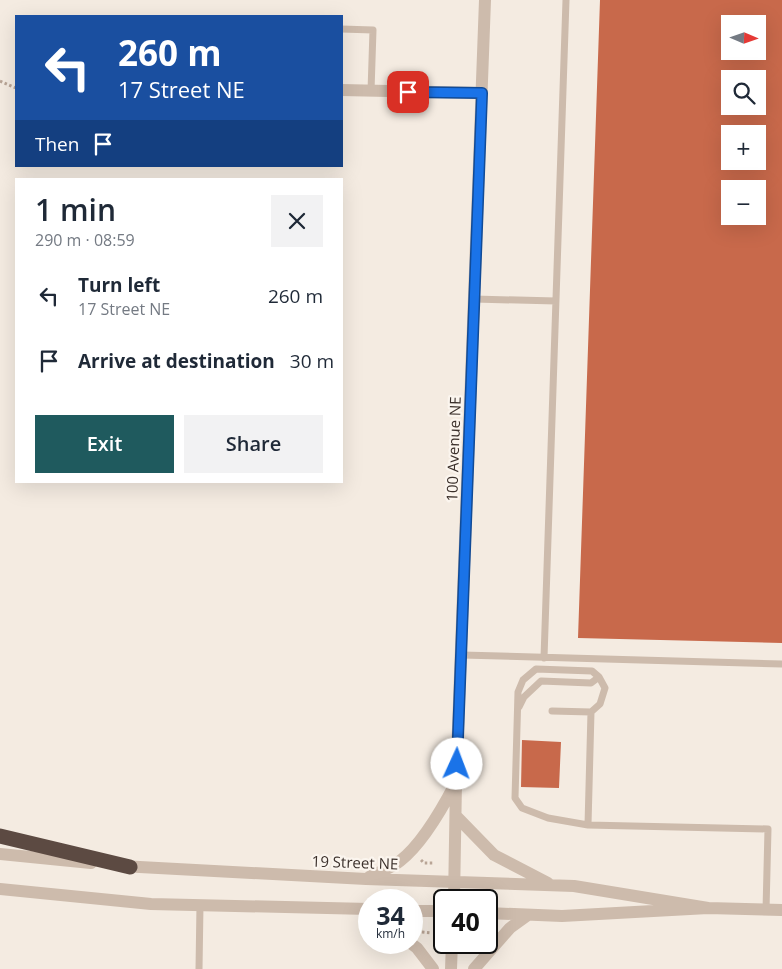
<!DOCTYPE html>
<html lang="en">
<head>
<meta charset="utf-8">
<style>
	:root { --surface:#fff; --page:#f2f2f3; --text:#1f2937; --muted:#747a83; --accent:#1f5a5e }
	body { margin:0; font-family:"Open Sans",sans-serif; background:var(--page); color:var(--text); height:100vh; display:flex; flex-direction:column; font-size:19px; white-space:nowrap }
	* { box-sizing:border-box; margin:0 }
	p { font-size:16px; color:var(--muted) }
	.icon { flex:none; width:28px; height:28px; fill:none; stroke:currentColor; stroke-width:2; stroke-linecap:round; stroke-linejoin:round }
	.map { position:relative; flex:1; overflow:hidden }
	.panel { position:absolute; left:15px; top:178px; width:328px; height:305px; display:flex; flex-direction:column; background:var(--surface); border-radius:0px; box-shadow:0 5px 20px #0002 }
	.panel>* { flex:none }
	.banner { position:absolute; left:15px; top:15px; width:328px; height:152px; border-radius:0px; box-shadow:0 5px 20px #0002; background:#1a4fa0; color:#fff; overflow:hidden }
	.needle { width:32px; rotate:92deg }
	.buttons { position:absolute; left:721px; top:15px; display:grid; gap:10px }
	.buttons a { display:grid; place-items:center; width:45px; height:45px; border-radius:0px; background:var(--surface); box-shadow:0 5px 20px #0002; font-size:25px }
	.speed { position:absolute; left:358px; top:889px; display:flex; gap:10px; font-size:25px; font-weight:700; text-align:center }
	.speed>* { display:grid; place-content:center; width:65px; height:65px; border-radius:50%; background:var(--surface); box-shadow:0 5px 20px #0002; line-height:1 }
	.speed small { font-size:12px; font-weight:400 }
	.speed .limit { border:2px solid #111; border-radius:8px; background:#fff; color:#111 }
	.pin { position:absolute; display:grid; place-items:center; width:42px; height:42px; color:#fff; margin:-21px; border-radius:10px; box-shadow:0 2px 8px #0006 }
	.me { position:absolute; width:55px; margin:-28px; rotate:2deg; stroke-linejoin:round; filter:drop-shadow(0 0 4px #0008) }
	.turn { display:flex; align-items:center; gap:18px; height:105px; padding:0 20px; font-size:22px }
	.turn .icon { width:65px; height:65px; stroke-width:2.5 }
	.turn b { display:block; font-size:35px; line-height:42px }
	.then { display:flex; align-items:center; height:48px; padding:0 20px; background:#0003; gap:10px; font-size:19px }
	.round { display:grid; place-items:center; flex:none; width:52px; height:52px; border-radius:0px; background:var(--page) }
	.headline { display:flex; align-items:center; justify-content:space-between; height:85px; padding:0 20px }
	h1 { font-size:30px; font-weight:600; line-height:38px }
	.action { display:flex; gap:10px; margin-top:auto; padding:10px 20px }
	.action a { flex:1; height:58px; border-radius:0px; background:var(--accent); color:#fff; font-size:20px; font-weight:600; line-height:58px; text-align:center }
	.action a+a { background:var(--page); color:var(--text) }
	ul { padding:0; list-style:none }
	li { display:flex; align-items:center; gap:15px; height:65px; padding:0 20px }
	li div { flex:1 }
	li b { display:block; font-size:19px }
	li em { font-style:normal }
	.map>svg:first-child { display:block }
	.building { fill:#c8694b; fill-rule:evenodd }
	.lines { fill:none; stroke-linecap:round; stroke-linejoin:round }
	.path { stroke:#b9a596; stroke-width:3; stroke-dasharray:2.5 2.5; stroke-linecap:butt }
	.service { stroke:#cdbbac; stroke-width:7 }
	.minor { stroke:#cdbbac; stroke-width:12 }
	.tertiary { stroke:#cdbbac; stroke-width:12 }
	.motorway { stroke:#5c4a42; stroke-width:15 }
	.route-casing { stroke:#114b97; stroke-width:12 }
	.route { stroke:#1a73e8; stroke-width:9 }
	.labels { text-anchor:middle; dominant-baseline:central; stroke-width:4.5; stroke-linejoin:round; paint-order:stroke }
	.street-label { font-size:15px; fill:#3b302b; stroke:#fbf5ee }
</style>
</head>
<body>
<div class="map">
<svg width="782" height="969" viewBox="0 0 782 969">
	<rect width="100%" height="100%" fill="#f4ebe1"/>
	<path class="building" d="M 600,0 L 782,0 L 782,643 L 578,638 ZM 730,24 L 758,24 L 758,51 L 730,51 ZM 730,79 L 758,79 L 758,106 L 730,106 ZM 730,134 L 758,134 L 758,161 L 730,161 ZM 730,189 L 758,189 L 758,216 L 730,216 Z
		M 522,740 L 561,742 L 559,788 L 521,787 Z"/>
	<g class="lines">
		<path class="path" d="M 0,81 L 16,88
			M 421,860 L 424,863 L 434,863
			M 422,932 L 431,933"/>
		<path class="service" d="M 341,29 L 373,30 L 371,91
			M 474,299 L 556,301
			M 462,655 L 782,664
			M 544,658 L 566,0
			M 519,707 L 524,697 L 541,681 L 591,683 L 599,677
			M 552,711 L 591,712
			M 588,825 L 591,712 L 600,704 L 605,688 L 599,677 L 592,671 L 536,669 L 523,680 L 518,692 L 515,798 L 522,808 L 548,818 L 588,825 L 768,829 L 766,910
			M 199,969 L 200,905"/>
		<path class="minor" d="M 341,90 L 482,93"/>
		<path class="tertiary" d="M 456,816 L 494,855 L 548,883
			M 0,854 L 91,863
			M 121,866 L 366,879 L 574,886 L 708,908
			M 369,877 C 379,872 392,868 400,861 C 422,844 442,809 455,784
			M 0,889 L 151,904 L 369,909
			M 454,900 L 456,782 L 485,0
			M 411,911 L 444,911
			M 486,913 L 562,916 L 708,908 L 782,910
			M 409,942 L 417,948 L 433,969
			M 451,969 L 452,942
			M 474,969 L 510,928 L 528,915"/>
		<path class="motorway" d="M 0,836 L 130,867"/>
	</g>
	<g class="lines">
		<defs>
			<path id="route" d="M 408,92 L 482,93 L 457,764"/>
		</defs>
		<use href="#route" class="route-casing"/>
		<use href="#route" class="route"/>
	</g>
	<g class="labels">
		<g class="street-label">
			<text transform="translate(453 449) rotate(-88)">100 Avenue NE</text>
			<text transform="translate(355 862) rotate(2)">19 Street NE</text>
		</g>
	</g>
</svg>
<div class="buttons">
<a><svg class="needle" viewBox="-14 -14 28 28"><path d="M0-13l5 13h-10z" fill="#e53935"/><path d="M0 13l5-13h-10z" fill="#747a83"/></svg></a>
<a><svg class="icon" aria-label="search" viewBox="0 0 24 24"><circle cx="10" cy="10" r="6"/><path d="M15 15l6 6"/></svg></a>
<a>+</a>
<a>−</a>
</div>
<div class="speed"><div>34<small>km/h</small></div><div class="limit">40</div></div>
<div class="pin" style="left:408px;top:92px;background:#d93025"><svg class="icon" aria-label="arrive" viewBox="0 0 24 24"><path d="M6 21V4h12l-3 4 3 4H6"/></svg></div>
<svg class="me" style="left:457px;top:764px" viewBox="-20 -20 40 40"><circle r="19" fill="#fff"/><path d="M0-13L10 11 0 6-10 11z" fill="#1a73e8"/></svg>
<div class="banner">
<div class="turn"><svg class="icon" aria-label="left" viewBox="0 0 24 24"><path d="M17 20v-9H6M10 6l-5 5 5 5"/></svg><div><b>260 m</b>17 Street NE</div></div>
<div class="then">Then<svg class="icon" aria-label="arrive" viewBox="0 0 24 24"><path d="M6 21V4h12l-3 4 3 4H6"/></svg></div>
</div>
<section class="panel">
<div class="headline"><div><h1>1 min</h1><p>290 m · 08:59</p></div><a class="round"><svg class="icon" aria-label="close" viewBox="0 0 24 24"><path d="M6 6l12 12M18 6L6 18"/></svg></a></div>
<ul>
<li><svg class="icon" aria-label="left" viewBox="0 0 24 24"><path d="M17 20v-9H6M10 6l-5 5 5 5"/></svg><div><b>Turn left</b><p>17 Street NE</p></div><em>260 m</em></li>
<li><svg class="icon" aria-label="arrive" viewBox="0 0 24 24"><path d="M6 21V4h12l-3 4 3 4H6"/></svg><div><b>Arrive at destination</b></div><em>30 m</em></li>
</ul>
<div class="action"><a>Exit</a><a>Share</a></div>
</section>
</div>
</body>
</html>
